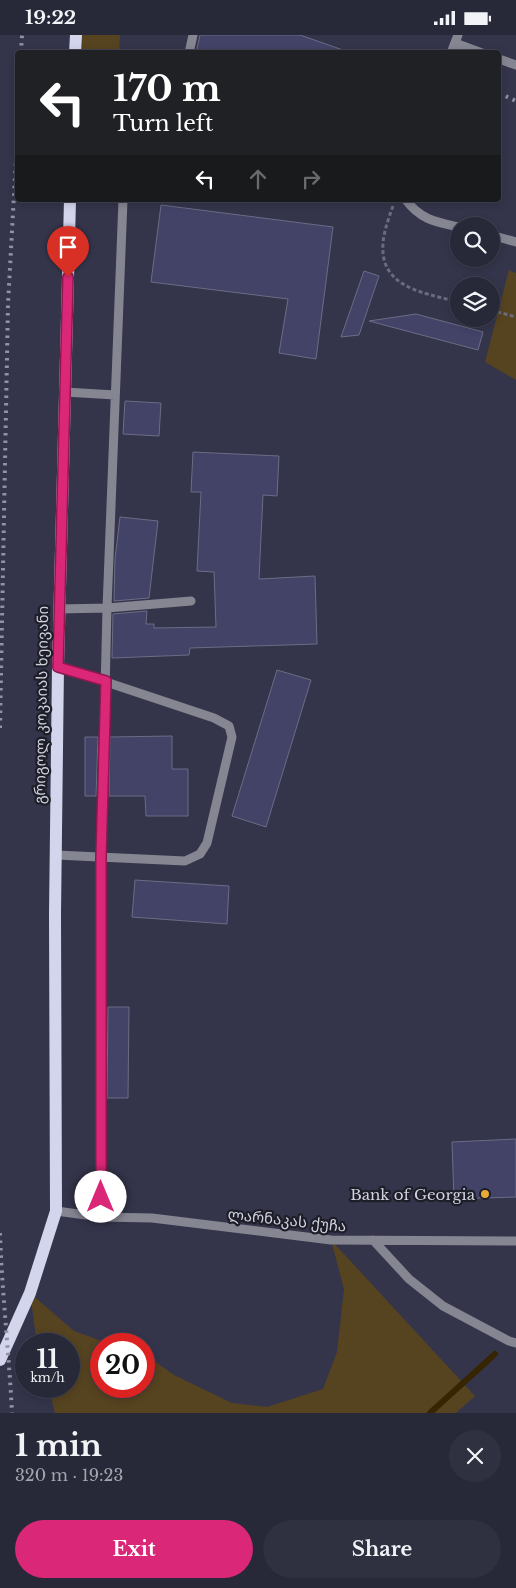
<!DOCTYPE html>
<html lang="en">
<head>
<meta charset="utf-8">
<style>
	:root { --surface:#272838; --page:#2f3040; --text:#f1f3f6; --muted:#a4a6ae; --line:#434453; --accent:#db2777 }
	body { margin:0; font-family:"Libre Baskerville","Noto Sans Georgian",serif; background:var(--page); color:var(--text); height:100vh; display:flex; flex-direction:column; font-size:19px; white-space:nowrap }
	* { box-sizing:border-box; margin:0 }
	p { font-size:16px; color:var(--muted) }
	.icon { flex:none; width:28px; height:28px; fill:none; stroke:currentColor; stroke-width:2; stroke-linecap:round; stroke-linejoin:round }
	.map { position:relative; height:1378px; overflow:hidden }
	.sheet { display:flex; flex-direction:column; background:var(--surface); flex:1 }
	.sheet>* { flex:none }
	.top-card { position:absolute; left:15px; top:15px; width:486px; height:152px; border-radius:5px; box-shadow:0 2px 8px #0003,0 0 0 1px var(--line); background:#202124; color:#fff; overflow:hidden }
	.controls { position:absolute; left:450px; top:182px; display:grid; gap:10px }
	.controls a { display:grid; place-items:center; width:50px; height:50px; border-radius:50%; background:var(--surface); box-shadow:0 2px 8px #0003,0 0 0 1px var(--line); font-size:25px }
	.speed { position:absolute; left:15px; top:1298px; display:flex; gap:10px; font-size:25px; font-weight:700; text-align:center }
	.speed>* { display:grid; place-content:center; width:65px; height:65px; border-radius:50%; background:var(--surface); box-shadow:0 2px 8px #0003,0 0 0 1px var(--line); line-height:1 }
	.speed small { font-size:12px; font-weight:400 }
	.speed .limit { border:8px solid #d22; background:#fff; color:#111 }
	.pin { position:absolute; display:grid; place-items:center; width:42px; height:42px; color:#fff; margin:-51px -21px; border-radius:50% 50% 50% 0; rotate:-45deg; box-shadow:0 0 5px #0007 }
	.pin .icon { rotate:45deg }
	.me { position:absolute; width:55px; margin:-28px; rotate:0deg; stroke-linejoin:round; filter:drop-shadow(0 0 4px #0008) }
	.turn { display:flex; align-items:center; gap:18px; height:105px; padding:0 15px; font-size:22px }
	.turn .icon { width:65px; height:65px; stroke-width:2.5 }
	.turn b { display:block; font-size:35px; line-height:42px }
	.lanes { display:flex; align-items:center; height:48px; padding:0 15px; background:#0003; justify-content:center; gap:25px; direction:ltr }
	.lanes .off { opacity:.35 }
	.round { display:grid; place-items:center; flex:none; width:52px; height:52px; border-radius:26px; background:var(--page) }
	.summary { display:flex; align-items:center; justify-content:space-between; height:85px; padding:0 15px }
	h1 { font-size:30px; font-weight:700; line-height:38px }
	.cta { display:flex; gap:10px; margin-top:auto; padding:10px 15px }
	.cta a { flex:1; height:58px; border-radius:30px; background:var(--accent); color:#fff; font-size:20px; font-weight:700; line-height:58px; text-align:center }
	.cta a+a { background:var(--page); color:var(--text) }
	.status { display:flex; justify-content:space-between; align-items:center; height:35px; padding:0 25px; background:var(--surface); direction:ltr }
	.status svg { height:14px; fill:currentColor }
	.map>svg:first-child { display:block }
	.green { fill:#564320 }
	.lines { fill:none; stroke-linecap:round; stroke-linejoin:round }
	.stream { stroke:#372400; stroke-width:6 }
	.building { fill:#424367; stroke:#6b6d85 }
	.path { stroke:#6a6b7e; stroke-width:3; stroke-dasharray:4 2.5; stroke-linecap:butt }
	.minor { stroke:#858692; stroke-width:9 }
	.major { stroke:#d3d5ed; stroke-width:12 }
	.rail { stroke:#9192a3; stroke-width:4; stroke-dasharray:2.5 5; stroke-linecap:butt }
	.route-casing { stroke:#8e194d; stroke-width:12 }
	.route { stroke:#db2777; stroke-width:9 }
	.poi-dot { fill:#e7ac36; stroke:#1d1e28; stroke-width:2 }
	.labels { text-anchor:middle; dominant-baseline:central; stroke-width:4.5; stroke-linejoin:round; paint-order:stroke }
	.street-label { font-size:15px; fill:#d0d1df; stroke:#1d1e28 }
	.poi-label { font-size:15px; fill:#d0d1df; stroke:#1d1e28; text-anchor:end }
</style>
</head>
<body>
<div class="status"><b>19:22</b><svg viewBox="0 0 49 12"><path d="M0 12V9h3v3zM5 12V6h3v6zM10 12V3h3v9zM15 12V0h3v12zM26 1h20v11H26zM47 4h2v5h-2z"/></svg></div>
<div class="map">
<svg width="516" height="1378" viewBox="0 0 516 1378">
	<rect width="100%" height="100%" fill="#34354b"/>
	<path class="green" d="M 76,0 L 120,0 L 119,17 L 75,18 Z
		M 509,235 L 516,238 L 516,345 L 485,327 Z
		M 331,1205 L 475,1361 L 456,1378 L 55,1378 L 48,1351 L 69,1351 L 69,1309 L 37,1309 L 30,1258 L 74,1296 L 110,1309 L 101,1309 L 101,1351 L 144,1351 L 144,1320 L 150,1323 L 174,1340 L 232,1368 L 267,1372 L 323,1354 L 337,1317 L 344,1254 Z"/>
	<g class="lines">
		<path class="stream" d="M 430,1378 L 495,1319"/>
	</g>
	<path class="building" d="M 200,0 L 300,0 L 343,15 L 343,18 L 196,18 Z
		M 161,170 L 333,192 L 316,324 L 279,318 L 288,264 L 151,247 Z
		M 364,236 L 379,241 L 359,300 L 341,302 Z
		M 416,279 L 483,297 L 478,315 L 369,286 Z
		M 125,366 L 161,368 L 159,401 L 123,399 Z
		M 193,417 L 279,421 L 277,461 L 263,460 L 259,544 L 315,541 L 317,609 L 190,613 L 189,620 L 112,623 L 113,579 L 147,576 L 146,589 L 154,589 L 154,593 L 216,592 L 214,537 L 197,536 L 201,457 L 191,457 Z
		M 120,482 L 158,486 L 149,563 L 114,566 L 115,524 Z
		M 277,635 L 311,645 L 266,792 L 232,781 Z
		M 172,701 L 172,734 L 188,734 L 188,781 L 146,781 L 145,761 L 109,761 L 110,702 Z
		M 85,702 L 98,702 L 96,761 L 85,761 Z
		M 135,845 L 229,851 L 227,889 L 132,882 Z
		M 108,972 L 129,972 L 128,1063 L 107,1063 Z
		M 516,1104 L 516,1162 L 454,1164 L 452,1107 Z"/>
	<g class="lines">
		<path class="path" d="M 393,171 C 390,179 387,188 385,196 C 372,251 419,257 459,267
			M 491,275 L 516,282"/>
		<path class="minor" d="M 455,8 L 482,18
			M 189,18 L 193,0
			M 451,18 L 458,0
			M 499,24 L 516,30
			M 406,165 C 421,185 436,187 459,192
			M 491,200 L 516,207
			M 65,357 L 115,360
			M 59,574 L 107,573 L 191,566
			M 56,820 L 185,826 L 200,819 L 207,808 L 232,702 L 229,691 L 214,683 L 58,631
			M 56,1176 L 101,1182 L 152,1183 L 331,1205 L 516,1206
			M 101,1182 L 101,823 L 107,573 L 123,165
			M 373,1205 L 409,1244 L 443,1271 L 509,1306 L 516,1308"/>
		<path class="major" d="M 75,18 L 76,0
			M 0,1325 L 30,1258 L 56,1176 L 55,879 L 58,631 L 70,165"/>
		<path class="rail" d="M 21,18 L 22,0
			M 499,58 L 516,66
			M 0,693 L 8,269 L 18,87
			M 0,1198 C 2,1258 9,1318 12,1378"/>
	</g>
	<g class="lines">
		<defs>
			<path id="route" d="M 68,242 L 58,632 L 106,646 L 101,822 L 101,1162"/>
		</defs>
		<use href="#route" class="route-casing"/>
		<use href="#route" class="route"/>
	</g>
	<circle class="poi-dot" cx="485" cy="1159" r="5"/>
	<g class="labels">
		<g class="street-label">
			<text transform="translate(41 670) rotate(-89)">გრიგოლ კოკაიას ხეივანი</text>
			<text transform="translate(287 1185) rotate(6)">ლარნაკას ქუჩა</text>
		</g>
		<g class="poi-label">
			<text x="475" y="1159">Bank of Georgia</text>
		</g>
	</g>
</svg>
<div class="controls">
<a><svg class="icon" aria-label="search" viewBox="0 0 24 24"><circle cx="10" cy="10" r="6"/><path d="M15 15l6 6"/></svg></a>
<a><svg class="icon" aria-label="layers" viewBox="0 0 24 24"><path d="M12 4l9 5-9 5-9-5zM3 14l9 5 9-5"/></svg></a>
</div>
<div class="speed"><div>11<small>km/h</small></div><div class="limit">20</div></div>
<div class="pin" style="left:68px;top:242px;background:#d93025"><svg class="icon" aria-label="arrive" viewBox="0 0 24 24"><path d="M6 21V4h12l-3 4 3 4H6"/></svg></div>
<svg class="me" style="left:101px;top:1162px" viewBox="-20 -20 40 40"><circle r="19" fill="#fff"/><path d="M0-13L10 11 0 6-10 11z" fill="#db2777"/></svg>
<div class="top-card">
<div class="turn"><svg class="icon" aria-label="left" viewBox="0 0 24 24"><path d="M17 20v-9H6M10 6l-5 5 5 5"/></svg><div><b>170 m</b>Turn left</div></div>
<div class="lanes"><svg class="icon" aria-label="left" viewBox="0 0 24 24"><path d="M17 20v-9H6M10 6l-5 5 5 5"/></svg><svg class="icon off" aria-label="ahead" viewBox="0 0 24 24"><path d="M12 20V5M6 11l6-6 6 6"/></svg><svg class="icon off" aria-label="right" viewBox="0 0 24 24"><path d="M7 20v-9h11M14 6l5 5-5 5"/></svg></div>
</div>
</div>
<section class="sheet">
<div class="summary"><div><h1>1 min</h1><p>320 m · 19:23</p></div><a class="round"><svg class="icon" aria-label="close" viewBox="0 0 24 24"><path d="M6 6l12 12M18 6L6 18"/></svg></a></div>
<div class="cta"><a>Exit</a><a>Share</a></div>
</section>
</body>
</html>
